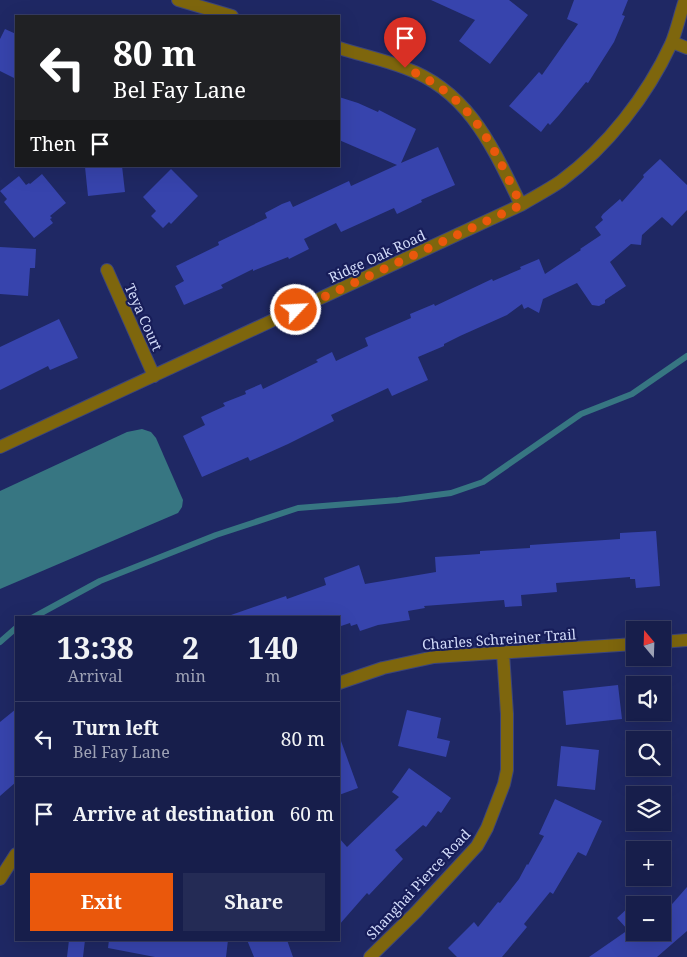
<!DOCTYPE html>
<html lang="en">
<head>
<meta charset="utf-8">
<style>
	:root { --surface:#171e4b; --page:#242b55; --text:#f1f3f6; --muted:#9ea2b5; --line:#363c63; --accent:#ea580c }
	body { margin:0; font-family:"Noto Serif",serif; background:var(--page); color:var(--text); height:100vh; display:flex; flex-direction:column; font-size:19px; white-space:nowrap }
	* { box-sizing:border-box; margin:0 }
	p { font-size:16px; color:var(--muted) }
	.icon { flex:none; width:28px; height:28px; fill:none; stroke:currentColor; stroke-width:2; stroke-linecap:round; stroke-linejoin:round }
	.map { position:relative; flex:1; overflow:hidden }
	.panel { position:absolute; left:15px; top:616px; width:325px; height:325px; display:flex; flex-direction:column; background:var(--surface); border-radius:0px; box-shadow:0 5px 20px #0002,0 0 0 1px var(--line) }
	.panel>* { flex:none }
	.top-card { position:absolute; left:15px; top:15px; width:325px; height:152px; border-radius:0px; box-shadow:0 5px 20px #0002,0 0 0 1px var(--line); background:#202124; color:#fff; overflow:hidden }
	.needle { width:32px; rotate:341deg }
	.controls { position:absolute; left:626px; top:621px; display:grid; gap:10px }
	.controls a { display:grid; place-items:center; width:45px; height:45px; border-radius:0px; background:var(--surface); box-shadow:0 5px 20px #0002,0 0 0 1px var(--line); font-size:25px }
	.pin { position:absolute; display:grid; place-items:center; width:42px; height:42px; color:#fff; margin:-51px -21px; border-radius:50% 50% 50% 0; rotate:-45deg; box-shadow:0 0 5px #0007 }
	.pin .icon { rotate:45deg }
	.me { position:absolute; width:55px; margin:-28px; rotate:65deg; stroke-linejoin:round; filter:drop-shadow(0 0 4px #0008) }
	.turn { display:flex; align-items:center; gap:18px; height:105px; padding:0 15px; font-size:22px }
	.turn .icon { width:65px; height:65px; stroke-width:2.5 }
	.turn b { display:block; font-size:35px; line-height:42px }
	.then { display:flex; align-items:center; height:48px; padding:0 15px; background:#0003; gap:10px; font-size:19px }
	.eta { display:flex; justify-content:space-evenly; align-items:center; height:85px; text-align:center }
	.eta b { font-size:30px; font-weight:700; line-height:35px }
	.cta { display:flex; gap:10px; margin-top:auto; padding:10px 15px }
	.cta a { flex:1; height:58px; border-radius:0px; background:var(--accent); color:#fff; font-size:20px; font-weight:700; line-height:58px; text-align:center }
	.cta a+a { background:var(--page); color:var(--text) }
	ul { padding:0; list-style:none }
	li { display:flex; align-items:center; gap:15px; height:75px; padding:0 15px; border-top:1px solid var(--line) }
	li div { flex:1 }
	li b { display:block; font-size:19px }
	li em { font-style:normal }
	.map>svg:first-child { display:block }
	.water { fill:#377682 }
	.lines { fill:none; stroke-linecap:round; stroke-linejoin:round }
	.stream { stroke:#377682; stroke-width:6 }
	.building { fill:#3744ad }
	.minor-casing { stroke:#3c457c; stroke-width:14 }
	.minor { stroke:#7e660d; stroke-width:12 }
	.route { stroke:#ea580c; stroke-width:9; stroke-dasharray:0 16.2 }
	.labels { text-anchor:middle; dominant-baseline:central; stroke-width:4.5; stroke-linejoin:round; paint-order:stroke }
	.street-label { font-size:14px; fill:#d3dcfa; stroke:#171d59 }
</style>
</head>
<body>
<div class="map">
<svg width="687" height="957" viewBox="0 0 687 957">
	<rect width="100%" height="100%" fill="#1f2864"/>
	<path class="water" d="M 142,429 L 151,432 L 156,438 L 183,500 L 182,507 L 178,513 L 0,589 L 0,491 L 127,432 Z"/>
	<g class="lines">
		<path class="stream" d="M 32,618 L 100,581 L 216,535 L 298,508 L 398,500 L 451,493 L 483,482 L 581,414 L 632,394 L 687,356
			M 0,642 L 16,628"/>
	</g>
	<path class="building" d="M 431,0 L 509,0 L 528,15 L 490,64 L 459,41 L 475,20 Z
		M 574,0 L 628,0 L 622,15 L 625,16 L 614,42 L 588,83 L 586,82 L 559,115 L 550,125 L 548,123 L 541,132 L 509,106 L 539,72 L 542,75 L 578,24 L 567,19 Z
		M 5,29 L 16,34 L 16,79 L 0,71 L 0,39 Z
		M 339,97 L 358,103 L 378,112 L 379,110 L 416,129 L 401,163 L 438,147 L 455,185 L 421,200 L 422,202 L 397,214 L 394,208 L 341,232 L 336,223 L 304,239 L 309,249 L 289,259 L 288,257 L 253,271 L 253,269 L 221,285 L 223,288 L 184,305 L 175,286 L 184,281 L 176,266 L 219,245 L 218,242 L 267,218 L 265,213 L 282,204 L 290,201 L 293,207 L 349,181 L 351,186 L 397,165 L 339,140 Z
		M 660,159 L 687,185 L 687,210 L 672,226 L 662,217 L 642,235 L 641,245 L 631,244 L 610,262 L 626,286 L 605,300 L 605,303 L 599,306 L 592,305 L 577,283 L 543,299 L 539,313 L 528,307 L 524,309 L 522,304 L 507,315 L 460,336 L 444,344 L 444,346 L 418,357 L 428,380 L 392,396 L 388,388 L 331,415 L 334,421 L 288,444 L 250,461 L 248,457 L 202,477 L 183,436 L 205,425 L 201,417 L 225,406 L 223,403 L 246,394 L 245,391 L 261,384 L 263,389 L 318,362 L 316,360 L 332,352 L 336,361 L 368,346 L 365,338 L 411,318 L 410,314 L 434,304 L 435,306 L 492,279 L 493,281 L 521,269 L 520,267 L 539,259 L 545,274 L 581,250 L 580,249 L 601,235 L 595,227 L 603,220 L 601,217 L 603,214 L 620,199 L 622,202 L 644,177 L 643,175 Z
		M 88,166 L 122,166 L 125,192 L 88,196 L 85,167 Z
		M 171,169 L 198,196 L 171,224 L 169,222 L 163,228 L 151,216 L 156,211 L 143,197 Z
		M 42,174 L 66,203 L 50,216 L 52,218 L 50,219 L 53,223 L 34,238 L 4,202 L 7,199 L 0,191 L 19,176 L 26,185 L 29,183 L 30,184 Z
		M 0,247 L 36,249 L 35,268 L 30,268 L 28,296 L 0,294 Z
		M 59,319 L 78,358 L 50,370 L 48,366 L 0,390 L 0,347 Z
		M 656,531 L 660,586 L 636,588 L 635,579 L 630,579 L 630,577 L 556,583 L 557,592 L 521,595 L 522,606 L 505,607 L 504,600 L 424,606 L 425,608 L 408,611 L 410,620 L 378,625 L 360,631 L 357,624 L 351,626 L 350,623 L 341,626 L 339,618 L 231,618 L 231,615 L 286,596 L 287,599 L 326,585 L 324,578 L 359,565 L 365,584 L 436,572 L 435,557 L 480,554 L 480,551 L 530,548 L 530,545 L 620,539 L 620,533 Z
		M 618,685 L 622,719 L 566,725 L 563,691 Z
		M 16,709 L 16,782 L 0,796 L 0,722 Z
		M 407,710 L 441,718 L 437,738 L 450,741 L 446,757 L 398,746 Z
		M 341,741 L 358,788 L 339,795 L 339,742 Z
		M 561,746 L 599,750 L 595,790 L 557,786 Z
		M 409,768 L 451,798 L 441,813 L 438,811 L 426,827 L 423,825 L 395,850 L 403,859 L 369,895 L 367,893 L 339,925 L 339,838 L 347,847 L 399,797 L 392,792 Z
		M 555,799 L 602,821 L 586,856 L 578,852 L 553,894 L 550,892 L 524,924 L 527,927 L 502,957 L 457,957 L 448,948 L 474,922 L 478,927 L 498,902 L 500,903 L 519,879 L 527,864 L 528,865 L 544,836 L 539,834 Z
		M 687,887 L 687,931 L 657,957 L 589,957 L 628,930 L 617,918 L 630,906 L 635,910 L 635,932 L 662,932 L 662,908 L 666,911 Z
		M 69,940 L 85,940 L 83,957 L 67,957 Z
		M 109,940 L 228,940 L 226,957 L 155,957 L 108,948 Z
		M 247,940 L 287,940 L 293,957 L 254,957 Z"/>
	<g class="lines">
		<defs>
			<path id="minor" d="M 178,0 L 232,16
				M 672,42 L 687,48
				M 339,48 C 361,55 384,60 405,68 C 469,91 493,148 521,205
				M 107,270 L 154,376
				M 0,447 L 521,205 C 534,197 548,190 561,181 C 607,147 647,96 671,44 C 677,30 680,14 685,0
				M 662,642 L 687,640
				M 339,683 L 383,668 L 434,657 L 635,644
				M 0,879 L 16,854
				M 370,957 L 416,912 L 477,846 L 487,828 L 504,784 L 507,770 L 507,714 L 503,653"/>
		</defs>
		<use href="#minor" class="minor-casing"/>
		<use href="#minor" class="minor"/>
	</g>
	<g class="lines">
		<path class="route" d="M 296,310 L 521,205 C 491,142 473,98 405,68"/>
	</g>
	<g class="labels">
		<g class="street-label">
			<text transform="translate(377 256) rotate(-25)">Ridge Oak Road</text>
			<text transform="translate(144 317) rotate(66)">Teya Court</text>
			<text transform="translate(499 639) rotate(-4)">Charles Schreiner Trail</text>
			<text transform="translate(418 884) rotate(-47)">Shanghai Pierce Road</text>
		</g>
	</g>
</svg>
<div class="controls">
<a><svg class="needle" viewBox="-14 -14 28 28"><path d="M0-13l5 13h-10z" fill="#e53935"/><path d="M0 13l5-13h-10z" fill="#9ea2b5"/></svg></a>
<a><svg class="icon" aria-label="sound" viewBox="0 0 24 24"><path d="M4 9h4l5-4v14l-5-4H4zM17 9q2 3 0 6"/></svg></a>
<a><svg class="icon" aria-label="search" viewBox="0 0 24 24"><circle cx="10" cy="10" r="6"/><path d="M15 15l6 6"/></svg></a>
<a><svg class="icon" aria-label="layers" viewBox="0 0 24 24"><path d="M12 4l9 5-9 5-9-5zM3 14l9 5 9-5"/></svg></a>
<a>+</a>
<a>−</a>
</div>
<div class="pin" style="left:405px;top:68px;background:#d93025"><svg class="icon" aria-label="arrive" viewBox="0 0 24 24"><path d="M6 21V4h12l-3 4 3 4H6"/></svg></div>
<svg class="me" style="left:296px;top:310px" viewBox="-20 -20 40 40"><circle r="17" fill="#ea580c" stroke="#fff" stroke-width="3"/><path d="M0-11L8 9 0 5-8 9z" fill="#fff"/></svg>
<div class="top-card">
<div class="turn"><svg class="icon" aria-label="left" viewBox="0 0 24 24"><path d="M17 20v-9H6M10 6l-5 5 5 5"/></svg><div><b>80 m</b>Bel Fay Lane</div></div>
<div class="then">Then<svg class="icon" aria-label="arrive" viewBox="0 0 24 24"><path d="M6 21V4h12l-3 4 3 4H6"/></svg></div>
</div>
<section class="panel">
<div class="eta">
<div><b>13:38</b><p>Arrival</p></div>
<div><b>2</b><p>min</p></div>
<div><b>140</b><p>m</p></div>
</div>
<ul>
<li><svg class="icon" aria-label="left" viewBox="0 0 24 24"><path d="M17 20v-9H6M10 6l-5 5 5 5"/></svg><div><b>Turn left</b><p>Bel Fay Lane</p></div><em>80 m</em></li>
<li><svg class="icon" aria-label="arrive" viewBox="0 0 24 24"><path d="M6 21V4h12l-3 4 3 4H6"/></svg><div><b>Arrive at destination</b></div><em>60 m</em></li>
</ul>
<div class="cta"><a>Exit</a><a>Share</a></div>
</section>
</div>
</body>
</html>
